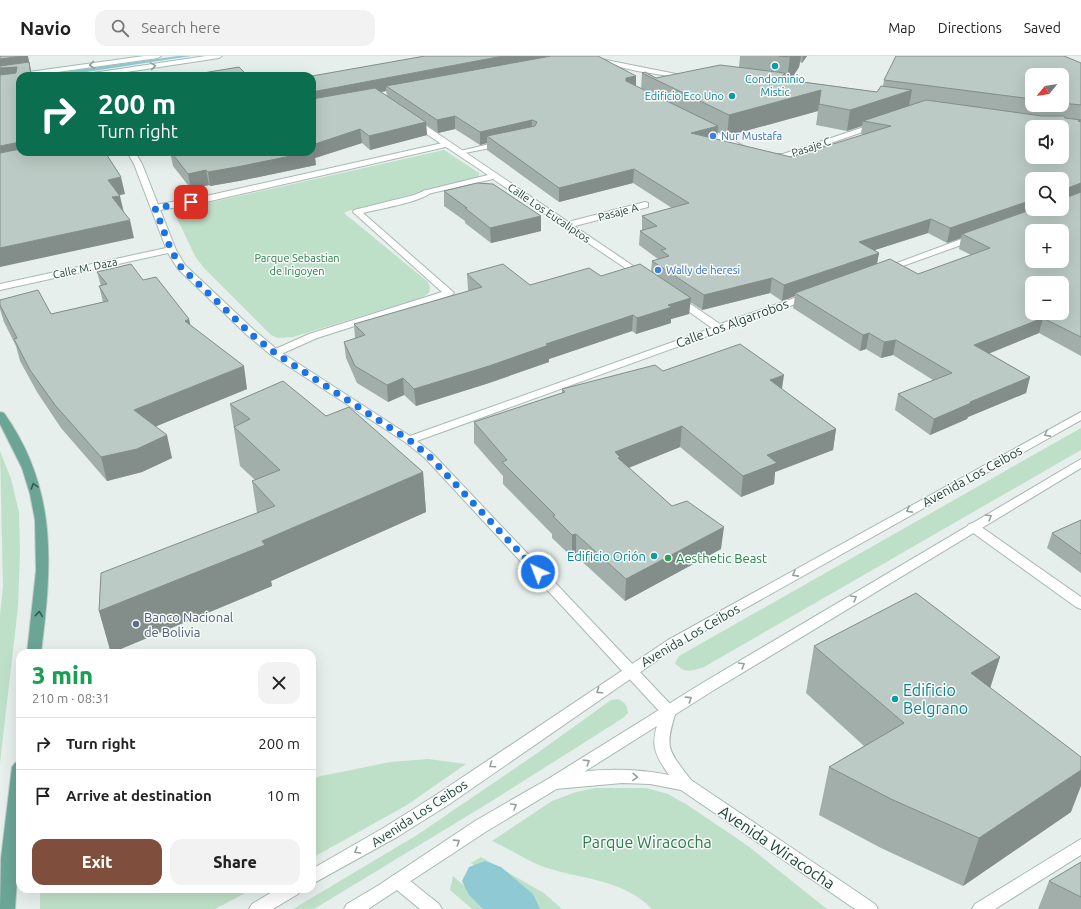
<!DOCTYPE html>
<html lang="en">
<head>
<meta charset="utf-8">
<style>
	:root { --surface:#fff; --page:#f2f2f2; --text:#222; --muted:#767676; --line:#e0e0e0; --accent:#804e3d }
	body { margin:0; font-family:Ubuntu,sans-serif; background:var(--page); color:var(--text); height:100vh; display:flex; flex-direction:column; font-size:15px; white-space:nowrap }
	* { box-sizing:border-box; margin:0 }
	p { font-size:13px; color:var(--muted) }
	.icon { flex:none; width:22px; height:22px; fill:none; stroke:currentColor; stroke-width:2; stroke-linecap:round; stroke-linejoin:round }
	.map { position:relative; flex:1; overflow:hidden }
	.panel { position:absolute; left:16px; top:593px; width:300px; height:244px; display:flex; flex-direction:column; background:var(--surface); border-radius:12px; box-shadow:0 4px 16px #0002 }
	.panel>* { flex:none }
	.top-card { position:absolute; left:16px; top:16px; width:300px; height:84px; border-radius:12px; box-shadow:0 4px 16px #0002; background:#0b6e4f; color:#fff; overflow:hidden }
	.needle { width:26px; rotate:240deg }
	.controls { position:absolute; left:1025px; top:12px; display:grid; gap:8px }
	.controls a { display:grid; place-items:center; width:44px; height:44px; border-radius:8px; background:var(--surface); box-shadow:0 4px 16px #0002; font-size:20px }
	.pin { position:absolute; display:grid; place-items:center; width:34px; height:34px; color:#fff; margin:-17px; border-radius:8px; box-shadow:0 2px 6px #0006 }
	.me { position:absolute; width:44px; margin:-22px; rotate:317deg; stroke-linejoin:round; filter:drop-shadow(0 0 3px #0008) }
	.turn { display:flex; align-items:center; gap:14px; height:84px; padding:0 16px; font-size:18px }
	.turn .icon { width:52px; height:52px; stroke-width:2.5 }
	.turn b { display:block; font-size:28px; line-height:34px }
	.round { display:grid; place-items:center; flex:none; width:42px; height:42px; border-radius:12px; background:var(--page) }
	.headline { display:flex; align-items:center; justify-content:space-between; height:68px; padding:0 16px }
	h1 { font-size:24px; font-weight:800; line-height:30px; color:#1e9e55 }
	.button { display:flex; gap:8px; margin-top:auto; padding:8px 16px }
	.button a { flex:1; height:46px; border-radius:12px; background:var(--accent); color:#fff; font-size:16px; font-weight:800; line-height:46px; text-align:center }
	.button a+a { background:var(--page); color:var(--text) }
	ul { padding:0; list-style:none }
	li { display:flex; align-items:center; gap:12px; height:52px; padding:0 16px; border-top:1px solid var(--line) }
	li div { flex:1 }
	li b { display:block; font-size:15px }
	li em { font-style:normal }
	header { display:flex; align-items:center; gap:24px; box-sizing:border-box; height:56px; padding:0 20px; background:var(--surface); border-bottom:1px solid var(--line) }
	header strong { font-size:19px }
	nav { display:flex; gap:22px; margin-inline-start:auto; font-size:14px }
	.search { width:280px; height:36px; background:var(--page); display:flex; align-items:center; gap:10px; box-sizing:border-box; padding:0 14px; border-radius:12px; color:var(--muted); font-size:15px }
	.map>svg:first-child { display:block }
	.green { fill:#bfe0c8 }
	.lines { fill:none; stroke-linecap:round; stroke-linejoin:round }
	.stream { fill:#8ec9d4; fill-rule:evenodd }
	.canal { fill:#8ec9d4; fill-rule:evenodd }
	.service-casing { stroke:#a8b8b2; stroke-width:2 }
	.minor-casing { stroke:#a8b8b2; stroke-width:2 }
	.tertiary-casing { stroke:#a8b8b2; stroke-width:2 }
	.secondary-casing { stroke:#a4bbb3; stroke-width:2 }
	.primary-casing { stroke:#c2cac8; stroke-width:2 }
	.service { fill:#fff; fill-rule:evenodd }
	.minor { fill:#fff; fill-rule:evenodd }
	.tertiary { fill:#fff; fill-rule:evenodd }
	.secondary { fill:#fff; fill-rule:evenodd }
	.primary { fill:#6aa596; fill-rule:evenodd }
	.wall { fill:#a1aea9; fill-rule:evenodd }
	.shaded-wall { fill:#838d89 }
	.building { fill:#bbcac4; stroke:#838d89; fill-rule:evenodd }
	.oneway { stroke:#92a09c }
	.oneway2 { stroke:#365b51 }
	.route { stroke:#1a73e8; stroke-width:7; stroke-dasharray:0 12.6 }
	.culture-dot { fill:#0f9aa8; stroke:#f7fbf9; stroke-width:1.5 }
	.shop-dot { fill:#3f7fe0; stroke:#f7fbf9; stroke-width:1.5 }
	.leisure-dot { fill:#2e9e5b; stroke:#f7fbf9; stroke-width:1.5 }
	.service-dot { fill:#5c6f8a; stroke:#f7fbf9; stroke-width:1.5 }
	.labels { text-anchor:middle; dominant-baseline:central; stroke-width:3; stroke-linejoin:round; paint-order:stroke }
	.far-culture-label { font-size:11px; fill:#0d838f; stroke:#f7fbf9 }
	.far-shop-label { font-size:11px; fill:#366cbe; stroke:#f7fbf9; text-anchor:start }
	.far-street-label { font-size:11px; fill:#24423a; stroke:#f7fbf9 }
	.far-park-label { font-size:11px; fill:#2d7a4b; stroke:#f7fbf9 }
	.street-label { font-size:13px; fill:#24423a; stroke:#f7fbf9 }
	.culture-label { font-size:13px; fill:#0d838f; stroke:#f7fbf9; text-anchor:end }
	.leisure-label { font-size:13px; fill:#27864d; stroke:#f7fbf9; text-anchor:start }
	.service-label { font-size:13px; fill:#4e5e75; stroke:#f7fbf9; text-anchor:start }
	.near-culture-label { font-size:16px; fill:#0d838f; stroke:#f7fbf9; text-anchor:start }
	.near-park-label { font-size:16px; fill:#2d7a4b; stroke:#f7fbf9 }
	.near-street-label { font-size:16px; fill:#24423a; stroke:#f7fbf9 }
</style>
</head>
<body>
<header>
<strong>Navio</strong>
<div class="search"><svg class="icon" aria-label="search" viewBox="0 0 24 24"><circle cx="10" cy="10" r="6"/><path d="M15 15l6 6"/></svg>Search here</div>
<nav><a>Map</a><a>Directions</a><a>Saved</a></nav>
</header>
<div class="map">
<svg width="1081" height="853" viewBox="0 0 1081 853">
	<rect width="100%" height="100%" fill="#e6efeb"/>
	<path class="green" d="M 444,94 L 479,117 L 479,121 L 348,155 L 344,157 L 428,226 L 430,232 L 429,237 L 421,242 L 293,281 L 278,282 L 271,279 L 203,211 L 195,200 L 173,154 L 208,147 Z
		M 1081,372 L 1081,394 L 704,611 C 692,615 684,618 675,607 L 679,600 Z
		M 0,395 L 11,423 L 19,456 L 20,495 L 18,551 L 0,707 L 0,559 L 3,531 Z
		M 618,643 C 625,646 627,649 628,657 L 623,662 L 492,745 L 314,853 L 293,853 L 417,779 L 536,698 L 611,644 Z
		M 428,703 L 466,708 L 407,749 L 312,802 L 312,722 L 390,706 Z
		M 595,732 L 646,732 L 668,738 L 689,750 L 748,790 L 827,853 L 652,853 C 622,823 585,824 547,812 C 528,806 510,793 492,785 L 552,745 L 576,736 Z
		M 481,801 L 544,837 L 562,853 L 527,853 L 471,807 Z
		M 453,820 L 492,853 L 472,853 L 450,834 Z
		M 40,833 L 253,833 L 215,853 L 40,853 Z"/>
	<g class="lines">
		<path class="stream" d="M 178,0 L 191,0 L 60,20 L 46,20 L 49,18 Z"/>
		<path class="canal" d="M 485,805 L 501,811 L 533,838 L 540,853 L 483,853 L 469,839 L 462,825 L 469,811 Z"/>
		<defs>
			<path id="service" d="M 502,85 L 506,87 L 505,89 L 460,98 L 456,96 Z
				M 447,86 L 451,88 L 450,90 L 206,146 L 155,155 L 151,152 L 155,149 L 206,140 Z
				M 426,134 L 430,137 C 421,146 378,153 363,157 L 452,235 L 454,237 L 452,239 L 317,282 L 279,299 L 271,299 L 270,297 L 271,295 L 309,278 L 442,236 L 353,156 L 354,154 L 414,139 Z
				M 645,146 L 648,147 L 648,151 L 567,172 L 563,169 L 564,167 Z
				M 1081,783 L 1081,799 L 995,853 L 972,853 L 975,848 Z"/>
			<path id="minor" d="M 574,0 L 586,0 L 691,21 L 688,23 L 637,15 Z
				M 410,63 L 416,63 L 648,220 L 643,223 L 640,222 L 493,123 L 423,139 L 423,135 L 488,119 L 410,67 Z
				M 873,68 L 880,70 L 787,102 L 770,102 L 766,100 L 770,98 L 783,98 Z
				M 699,70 L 705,70 L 751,94 L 744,96 L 699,74 Z
				M 127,96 L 135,96 L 142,108 L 176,194 L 185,209 L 255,275 L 279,295 L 410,380 L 712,272 L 674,245 L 672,243 L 674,241 L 680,241 L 720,268 L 806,238 L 812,238 L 814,240 L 812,242 L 417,385 L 433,398 L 674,652 L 676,656 C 664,692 668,694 691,724 L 875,848 L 878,853 L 855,853 L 681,734 L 650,728 L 622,727 L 555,733 L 549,731 L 547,727 L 549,723 C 584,711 634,712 669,719 C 651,694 651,686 661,657 L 425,402 L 405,386 L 271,299 L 247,279 L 178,213 L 168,197 L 0,234 L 0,228 L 166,192 L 134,108 Z
				M 975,178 L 979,181 L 978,183 L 886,216 L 883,217 L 878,214 Z
				M 973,467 L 977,468 L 1081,541 L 1081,553 L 1076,551 L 969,474 L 967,471 L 969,468 Z
				M 398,818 L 404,820 L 439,848 L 442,853 L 420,853 L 392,830 L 390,825 L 392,820 Z"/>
			<path id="tertiary" d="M 1081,356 L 1081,364 L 678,590 L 448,749 L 397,781 L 312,828 L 312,813 L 385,771 L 436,739 L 668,584 Z
				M 1081,403 L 1081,412 L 714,634 L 560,731 L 487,775 L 368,853 L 344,853 L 347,848 L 379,829 L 475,765 L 548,723 L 704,626 Z
				M 277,833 L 301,833 L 298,838 L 273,853 L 249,853 L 252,848 Z"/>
			<path id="secondary" d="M 144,0 L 161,0 L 158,2 L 0,24 L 0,20 Z
				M 206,0 L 222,0 L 219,2 L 100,20 L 83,20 L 86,18 Z"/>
			<path id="primary" d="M 0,356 L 4,357 C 58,433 52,509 41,597 L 27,597 L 36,515 L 35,464 L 30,438 L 22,412 L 0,368 Z
				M 20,705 L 20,779 L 15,853 L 0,853 L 1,802 L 12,711 L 15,707 Z"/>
		</defs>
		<use href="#service" class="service-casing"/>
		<use href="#minor" class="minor-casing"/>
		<use href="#tertiary" class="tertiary-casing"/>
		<use href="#secondary" class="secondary-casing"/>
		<use href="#primary" class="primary-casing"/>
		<use href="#service" class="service"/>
		<use href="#minor" class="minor"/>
		<use href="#tertiary" class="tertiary"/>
		<use href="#secondary" class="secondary"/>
		<use href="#primary" class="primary"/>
	</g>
	<path class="wall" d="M 740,0 L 807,0 L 802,7 L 800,6 L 799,11 L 791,24 L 877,36 L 883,30 L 884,24 L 1081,7 L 1081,300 L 1039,277 L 989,297 L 1030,321 L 1026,337 L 968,361 L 967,363 L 930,379 L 895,354 L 898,338 L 933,324 L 893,299 L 881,302 L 866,293 L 860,295 L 793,252 L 795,240 L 782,245 L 770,237 L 702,254 L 690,246 L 689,258 L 671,263 L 671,267 L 636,278 L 632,275 L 549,303 L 549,306 L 489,327 L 416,350 L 404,339 L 388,346 L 357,327 L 346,302 L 344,286 L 355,282 L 354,268 L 469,235 L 468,234 L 467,218 L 530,229 L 601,220 L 651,216 L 652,205 L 658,203 L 639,189 L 640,175 L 642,174 L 642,160 L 672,152 L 633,127 L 559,146 L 487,94 L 487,87 L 480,89 L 455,73 L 438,77 L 426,69 L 427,79 L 370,94 L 362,87 L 315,102 L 316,109 L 239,125 L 210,130 L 209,129 L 191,133 L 173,110 L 170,96 L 312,96 L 312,20 L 636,20 L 636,30 L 641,33 L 642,17 L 656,22 L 739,11 ZM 1032,19 L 1062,19 L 1062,49 L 1032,49 ZM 386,35 L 387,40 L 381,36 ZM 818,55 L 816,69 L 847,75 L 862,70 L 861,78 L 864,79 L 791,101 L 716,83 L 717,83 L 718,76 L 727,80 ZM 1062,123 L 1062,153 L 1032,153 ZM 928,177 L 947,187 L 961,182 L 959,193 L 971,199 L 918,218 L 877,208 L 879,197 L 875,194 Z
		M 444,135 L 541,175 L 491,187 L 465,167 L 465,165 L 444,150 Z
		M 97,216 L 143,224 L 189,263 L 190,269 L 247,333 L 156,370 L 172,402 L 142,416 L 107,425 L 61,372 L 37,336 L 20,305 L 16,290 L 4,266 L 0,253 L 0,244 L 51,258 L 103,246 L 99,230 L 101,230 Z
		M 663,315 L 782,333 L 836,373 L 833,394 L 775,416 L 774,428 L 741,441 L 680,391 L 629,412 L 672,450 L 721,493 L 625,545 L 576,500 L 572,501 L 552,482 L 552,478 L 503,428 L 503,420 L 474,387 L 474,366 L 562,337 L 562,333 Z
		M 230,348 L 326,360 L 423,416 L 426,456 L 271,525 L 272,530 L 111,597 L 99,555 L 257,457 L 252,425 L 255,424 L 240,410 Z
		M 1081,464 L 1081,517 L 1047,492 L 1052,477 Z
		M 814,590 L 1000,601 L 990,632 L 1071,756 L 963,830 L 881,792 L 819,759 L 829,711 L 864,690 L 806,637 Z
		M 1081,806 L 1081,853 L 1038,853 L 1049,825 Z"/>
	<path class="shaded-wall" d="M 23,0 L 28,0 L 32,20 L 0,28 L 0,3 Z
		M 503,0 L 567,0 L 386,30 L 386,35 L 312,49 L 312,36 Z
		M 791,0 L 801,0 L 799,11 L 786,31 L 790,1 Z
		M 803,0 L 807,0 L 802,7 Z
		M 785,17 L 782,37 L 780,23 Z
		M 636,20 L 636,32 L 625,37 L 626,22 Z
		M 821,34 L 818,55 L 727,80 L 729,59 Z
		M 912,34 L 908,55 L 863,65 L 862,70 L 847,75 L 850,54 Z
		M 455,60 L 455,73 L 438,77 L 437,64 Z
		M 532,64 L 532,77 L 487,80 L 487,87 L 480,89 L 480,76 Z
		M 426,66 L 427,79 L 370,94 L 369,80 Z
		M 718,70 L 717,83 L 690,91 L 691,77 Z
		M 360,73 L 362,87 L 315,102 L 316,109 L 239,125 L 210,130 L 208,116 L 312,96 L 312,89 Z
		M 20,86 L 20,96 L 0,107 L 0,90 Z
		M 634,113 L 633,127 L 559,146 L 559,132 Z
		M 206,114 L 209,129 L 191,133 L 188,118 Z
		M 121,121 L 125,138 L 111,141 L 108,124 Z
		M 1081,127 L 1081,140 L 1062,146 L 1065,133 Z
		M 120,140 L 124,157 L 112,141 Z
		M 1032,144 L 1032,153 L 962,178 L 961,182 L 947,187 L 950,172 Z
		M 541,160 L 541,175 L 491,187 L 490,172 Z
		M 931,163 L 928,177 L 856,200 L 859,186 Z
		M 130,164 L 134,182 L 0,211 L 0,192 Z
		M 879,197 L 876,212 L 795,237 L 795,240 L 782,245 L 784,229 Z
		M 772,222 L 770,237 L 702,254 L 704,239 Z
		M 691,242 L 689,258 L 671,263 L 671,267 L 636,278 L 637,262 L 668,249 Z
		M 633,259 L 632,275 L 549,303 L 549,306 L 489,327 L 416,350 L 414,333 L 546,288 Z
		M 1043,262 L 1039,277 L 971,305 L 974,289 Z
		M 189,263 L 194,285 L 185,265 Z
		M 869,277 L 866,293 L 860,295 L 863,279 Z
		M 896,284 L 893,299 L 881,302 L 884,286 Z
		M 244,310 L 247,333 L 140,377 L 134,354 Z
		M 784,319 L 781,339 L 770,324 Z
		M 1030,321 L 1026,337 L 968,361 L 967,363 L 930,379 L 934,363 L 970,346 Z
		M 403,322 L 404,339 L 388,346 L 387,329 Z
		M 682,370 L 680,391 L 620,415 L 615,396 Z
		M 836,373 L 833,394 L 775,416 L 774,428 L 741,441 L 743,420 L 767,399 Z
		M 167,379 L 172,402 L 142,416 L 107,425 L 101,401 Z
		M 423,416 L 426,456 L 271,525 L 272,530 L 111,597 L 99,555 L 262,485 Z
		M 724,471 L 721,493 L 625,545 L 626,523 Z
		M 576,478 L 576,500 L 572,501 L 572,479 Z
		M 1000,601 L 985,648 L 971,617 Z
		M 1081,714 L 1081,730 L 1071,756 L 963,830 L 979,782 Z"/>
	<path class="building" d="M 0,0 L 23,0 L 0,3 Z
		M 425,0 L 503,0 L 312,36 L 312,20 Z
		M 551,0 L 598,0 L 636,20 L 626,22 L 626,25 L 718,70 L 691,77 L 791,101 L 891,70 L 863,65 L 926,44 L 1042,60 L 1064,60 L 1065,62 L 1081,64 L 1078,65 L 1081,66 L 1081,127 L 1065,133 L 1064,137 L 1062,137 L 1062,123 L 1032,123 L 1032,144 L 950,172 L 931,163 L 859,186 L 879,197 L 784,229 L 772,222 L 704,239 L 652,205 L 669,200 L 661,194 L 666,193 L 640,175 L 657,170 L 642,160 L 689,147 L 634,113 L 559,132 L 487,80 L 535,70 L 537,66 L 532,64 L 480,76 L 455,60 L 437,64 L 386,30 ZM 1032,71 L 1062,71 L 1062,101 L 1032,101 Z
		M 779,0 L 791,0 L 790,1 Z
		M 896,0 L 1064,0 L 1081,7 L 1081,49 L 1062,47 L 1062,19 L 1032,19 L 1032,43 L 884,24 Z
		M 29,6 L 31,20 L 20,20 L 20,86 L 0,90 L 0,19 L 16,17 L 17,11 L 0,12 L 0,10 Z
		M 720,9 L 785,17 L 780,23 L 877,36 L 881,30 L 912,34 L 850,54 L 819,48 L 821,34 L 729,59 L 642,17 L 645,16 L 656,22 Z
		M 239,11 L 248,20 L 185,20 Z
		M 375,32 L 426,66 L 369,80 L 360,73 L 312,89 L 312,43 Z
		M 20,93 L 20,96 L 105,96 L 121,121 L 108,124 L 120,140 L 112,141 L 130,164 L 0,192 L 0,97 Z
		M 171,96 L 310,96 L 237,111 L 208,116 L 206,114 L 188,118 Z
		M 477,127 L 493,128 L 541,160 L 490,172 L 465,152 L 467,152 L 444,135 Z
		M 1081,136 L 1081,281 L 1043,262 L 974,289 L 1030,321 L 970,346 L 971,347 L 934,363 L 898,338 L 952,317 L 896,284 L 884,286 L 869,277 L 863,279 L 795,237 L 890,203 L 918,218 L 990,192 L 962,178 L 1033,153 L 1062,153 L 1062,143 ZM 1032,175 L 1062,175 L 1062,205 L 1032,205 ZM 1032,227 L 1062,227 L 1062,257 L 1032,257 Z
		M 131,208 L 143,224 L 156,221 L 189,263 L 185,265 L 244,310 L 134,354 L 167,379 L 137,393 L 101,401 L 55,349 L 30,314 L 14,283 L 17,282 L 0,249 L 0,244 L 38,234 L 51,258 L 108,245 L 99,230 L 107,228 L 97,216 Z
		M 503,208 L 530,229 L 589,212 L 601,220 L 640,208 L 691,242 L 668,249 L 672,251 L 637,262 L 633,259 L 546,288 L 549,289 L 489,310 L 414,333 L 403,322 L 387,329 L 355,310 L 344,286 L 365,279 L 354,268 L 482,231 L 467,218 Z
		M 740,288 L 784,319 L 770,324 L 836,373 L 767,399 L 777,407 L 743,420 L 682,370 L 615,396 L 620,401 L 618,402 L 672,450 L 687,445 L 724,471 L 626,523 L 576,478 L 572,479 L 553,460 L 555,459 L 502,406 L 507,404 L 474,366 L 565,336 L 562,333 L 655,309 L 663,315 Z
		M 283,325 L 326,360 L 349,351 L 423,416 L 262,485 L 265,489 L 99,555 L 101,517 L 275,450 L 252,425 L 280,414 L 234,371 L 250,363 L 230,348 Z
		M 1081,464 L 1081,498 L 1052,477 Z
		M 916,537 L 1000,601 L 971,617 L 1081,701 L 1081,714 L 979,782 L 893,744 L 829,711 L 904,667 L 814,590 Z
		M 1081,806 L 1081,841 L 1049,825 Z"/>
	<defs><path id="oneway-chevron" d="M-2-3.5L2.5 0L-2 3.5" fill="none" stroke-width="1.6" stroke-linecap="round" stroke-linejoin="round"/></defs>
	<g class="oneway">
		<use href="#oneway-chevron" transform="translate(92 9) rotate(172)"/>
		<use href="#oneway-chevron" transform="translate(153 10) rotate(-9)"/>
		<use href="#oneway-chevron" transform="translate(1047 378) rotate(151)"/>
		<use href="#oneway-chevron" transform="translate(909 454) rotate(151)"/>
		<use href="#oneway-chevron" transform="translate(989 461) rotate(-30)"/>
		<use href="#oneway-chevron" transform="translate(795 518) rotate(151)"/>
		<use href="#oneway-chevron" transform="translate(854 542) rotate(-31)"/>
		<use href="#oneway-chevron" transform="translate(742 609) rotate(-31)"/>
		<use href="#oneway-chevron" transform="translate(599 635) rotate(146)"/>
		<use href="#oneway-chevron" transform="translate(689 643) rotate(-33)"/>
		<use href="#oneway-chevron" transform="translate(587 706) rotate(-32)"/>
		<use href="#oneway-chevron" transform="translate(492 709) rotate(145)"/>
		<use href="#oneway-chevron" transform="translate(635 721) rotate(2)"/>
		<use href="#oneway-chevron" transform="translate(514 750) rotate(-30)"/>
		<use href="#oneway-chevron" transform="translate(457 786) rotate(-33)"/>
		<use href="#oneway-chevron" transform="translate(357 795) rotate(150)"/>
	</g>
	<g class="oneway2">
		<use href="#oneway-chevron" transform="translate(34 430) rotate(-108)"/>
		<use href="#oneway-chevron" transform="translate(39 558) rotate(-84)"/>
	</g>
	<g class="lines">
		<path class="route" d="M 191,146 L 155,152 L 171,194 L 181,211 L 251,278 L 275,297 L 409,384 L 429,400 L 538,516"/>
	</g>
	<g class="culture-dot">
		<circle cx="775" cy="10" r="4"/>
		<circle cx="732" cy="40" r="4"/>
		<circle cx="654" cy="500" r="4"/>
		<circle cx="895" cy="643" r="4"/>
	</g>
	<g class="shop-dot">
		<circle cx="713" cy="80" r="4"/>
		<circle cx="658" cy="214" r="4"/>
	</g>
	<circle class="leisure-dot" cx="668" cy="502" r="4"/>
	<circle class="service-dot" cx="136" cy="568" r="4"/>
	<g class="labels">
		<g class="far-culture-label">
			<text x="775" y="23">Condominio<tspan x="775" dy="13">Mistic</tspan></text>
			<text x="724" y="40" text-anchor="end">Edificio Eco Uno</text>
		</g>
		<g class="far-shop-label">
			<text x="721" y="80">Nur Mustafa</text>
			<text x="666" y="214">Wally de heresi</text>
		</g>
		<g class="far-street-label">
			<text transform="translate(811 91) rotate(-18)">Pasaje C</text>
			<text transform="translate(618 156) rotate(-15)">Pasaje A</text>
			<text transform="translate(549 157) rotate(34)">Calle Los Eucaliptos</text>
			<text transform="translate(85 212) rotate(-12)">Calle M. Daza</text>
		</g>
		<g class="far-park-label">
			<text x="297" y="202">Parque Sebastian<tspan x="297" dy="13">de Irigoyen</tspan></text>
		</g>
		<g class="street-label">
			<text transform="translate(732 267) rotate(-20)">Calle Los Algarrobos</text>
			<text transform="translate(972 420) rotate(-29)">Avenida Los Ceibos</text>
			<text transform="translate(690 579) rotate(-30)">Avenida Los Ceibos</text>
			<text transform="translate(419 757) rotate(-33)">Avenida Los Ceibos</text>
		</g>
		<g class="culture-label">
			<text x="646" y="500">Edificio Orión</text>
		</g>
		<g class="leisure-label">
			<text x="676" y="502">Aesthetic Beast</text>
		</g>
		<g class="service-label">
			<text x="144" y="561">Banco Nacional<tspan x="144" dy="15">de Bolivia</tspan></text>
		</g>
		<g class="near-culture-label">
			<text x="903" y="634">Edificio<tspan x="903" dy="18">Belgrano</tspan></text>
		</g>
		<g class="near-park-label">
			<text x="647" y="786">Parque Wiracocha</text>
		</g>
		<g class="near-street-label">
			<text transform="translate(777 791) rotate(34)">Avenida Wiracocha</text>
		</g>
	</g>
</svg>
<div class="controls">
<a><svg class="needle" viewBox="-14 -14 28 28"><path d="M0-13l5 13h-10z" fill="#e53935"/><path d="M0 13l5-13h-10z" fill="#767676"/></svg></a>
<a><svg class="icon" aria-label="sound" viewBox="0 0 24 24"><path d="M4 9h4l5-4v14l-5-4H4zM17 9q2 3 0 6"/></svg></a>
<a><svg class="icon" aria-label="search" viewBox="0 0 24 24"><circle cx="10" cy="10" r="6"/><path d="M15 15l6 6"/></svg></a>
<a>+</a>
<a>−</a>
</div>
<div class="pin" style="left:191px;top:146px;background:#d93025"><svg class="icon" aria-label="arrive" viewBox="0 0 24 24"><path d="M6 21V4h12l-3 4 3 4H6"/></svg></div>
<svg class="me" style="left:538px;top:516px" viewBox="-20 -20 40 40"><circle r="17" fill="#1a73e8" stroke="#fff" stroke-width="3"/><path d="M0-11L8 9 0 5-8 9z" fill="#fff"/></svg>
<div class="top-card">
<div class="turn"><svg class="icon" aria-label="right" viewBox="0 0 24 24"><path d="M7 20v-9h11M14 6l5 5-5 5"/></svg><div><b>200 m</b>Turn right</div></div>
</div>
<section class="panel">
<div class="headline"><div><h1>3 min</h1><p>210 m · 08:31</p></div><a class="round"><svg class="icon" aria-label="close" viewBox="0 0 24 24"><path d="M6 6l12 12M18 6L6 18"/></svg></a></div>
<ul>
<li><svg class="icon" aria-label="right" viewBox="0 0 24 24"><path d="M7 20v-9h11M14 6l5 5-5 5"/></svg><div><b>Turn right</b></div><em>200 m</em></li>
<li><svg class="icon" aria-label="arrive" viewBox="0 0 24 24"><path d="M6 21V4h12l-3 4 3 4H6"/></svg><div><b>Arrive at destination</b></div><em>10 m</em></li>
</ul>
<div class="button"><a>Exit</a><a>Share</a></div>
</section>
</div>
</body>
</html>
